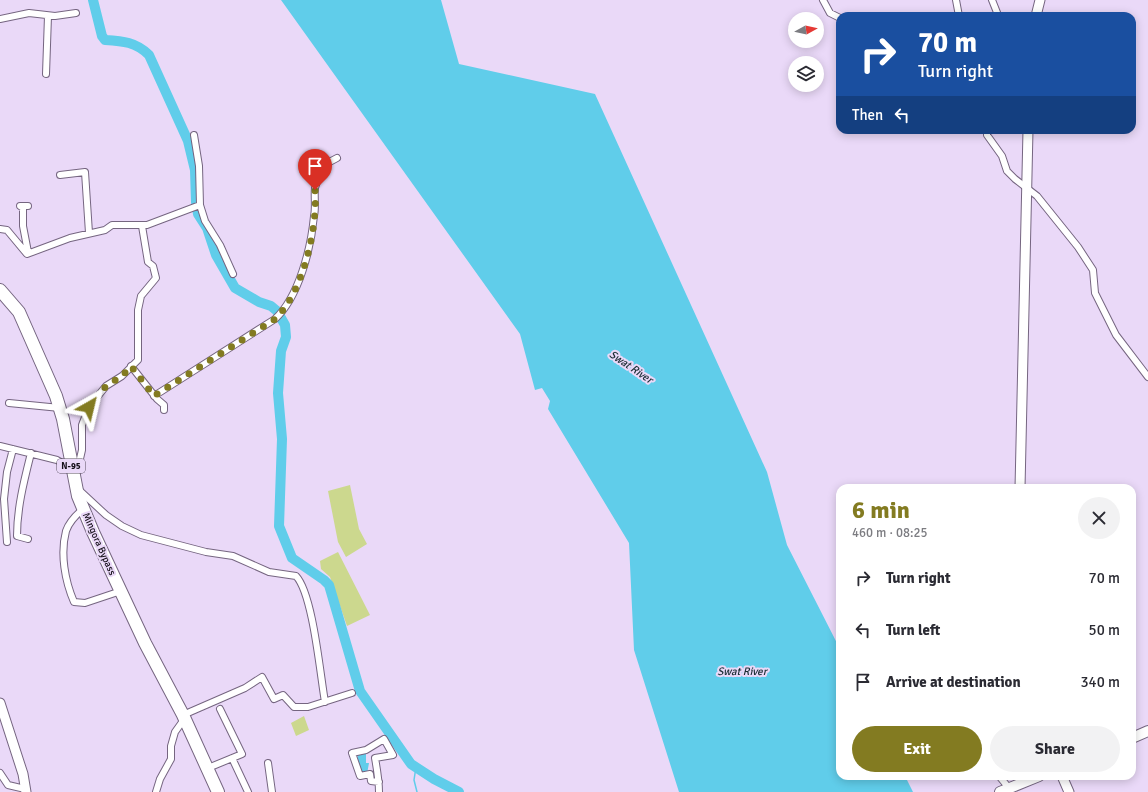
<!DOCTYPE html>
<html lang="en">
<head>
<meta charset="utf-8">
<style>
	:root { --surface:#fff; --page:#f2f2f3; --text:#2b2b33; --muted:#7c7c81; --accent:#837b21 }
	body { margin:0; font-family:Signika,sans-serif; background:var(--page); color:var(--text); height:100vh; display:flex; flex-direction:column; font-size:15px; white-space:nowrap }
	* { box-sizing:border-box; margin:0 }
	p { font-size:13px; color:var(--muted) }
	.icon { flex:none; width:22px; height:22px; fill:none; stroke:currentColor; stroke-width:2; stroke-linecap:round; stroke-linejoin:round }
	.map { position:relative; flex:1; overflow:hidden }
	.side { position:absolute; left:836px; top:484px; width:300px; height:296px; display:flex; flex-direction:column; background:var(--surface); border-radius:12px; box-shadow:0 2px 10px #0003 }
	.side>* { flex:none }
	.banner { position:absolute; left:836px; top:12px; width:300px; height:122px; border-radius:12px; box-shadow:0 2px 10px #0003; background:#1a4fa0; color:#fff; overflow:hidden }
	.needle { width:26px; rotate:82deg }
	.buttons { position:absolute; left:788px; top:12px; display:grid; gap:8px }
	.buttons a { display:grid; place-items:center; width:36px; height:36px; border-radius:50%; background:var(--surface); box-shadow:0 2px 10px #0003; font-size:20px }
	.pin { position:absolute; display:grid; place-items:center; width:34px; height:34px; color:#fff; margin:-41px -17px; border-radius:50% 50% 50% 0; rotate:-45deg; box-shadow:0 0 4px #0007 }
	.pin .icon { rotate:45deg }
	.me { position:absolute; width:44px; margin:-22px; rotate:37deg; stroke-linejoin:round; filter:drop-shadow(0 0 3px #0008) }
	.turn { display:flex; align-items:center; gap:14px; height:84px; padding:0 16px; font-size:18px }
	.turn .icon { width:52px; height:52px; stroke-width:2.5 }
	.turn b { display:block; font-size:28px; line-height:34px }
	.then { display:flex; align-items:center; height:38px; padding:0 16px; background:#0003; gap:8px; font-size:15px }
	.round { display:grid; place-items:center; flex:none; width:42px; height:42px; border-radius:21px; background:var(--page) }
	.overview { display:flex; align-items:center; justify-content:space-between; height:68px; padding:0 16px }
	h1 { font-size:24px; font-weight:700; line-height:30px; color:var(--accent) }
	.action { display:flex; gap:8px; margin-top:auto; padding:8px 16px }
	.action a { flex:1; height:46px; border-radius:24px; background:var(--accent); color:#fff; font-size:16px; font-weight:700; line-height:46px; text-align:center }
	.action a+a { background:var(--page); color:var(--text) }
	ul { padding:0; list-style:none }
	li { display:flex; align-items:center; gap:12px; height:52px; padding:0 16px }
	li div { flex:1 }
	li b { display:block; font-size:15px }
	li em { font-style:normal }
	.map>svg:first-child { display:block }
	.green { fill:#ccd88e }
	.water { fill:#60cdea }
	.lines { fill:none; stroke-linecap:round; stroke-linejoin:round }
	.stream { stroke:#60cdea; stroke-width:1.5 }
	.river { stroke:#60cdea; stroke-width:10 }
	.street-casing { stroke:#756580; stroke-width:8 }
	.secondary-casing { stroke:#756580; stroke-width:11 }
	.primary-casing { stroke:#756580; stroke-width:12 }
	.highway-casing { stroke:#756580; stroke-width:14 }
	.street { stroke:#fff; stroke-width:6 }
	.secondary { stroke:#fff; stroke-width:9 }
	.primary { stroke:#fff; stroke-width:10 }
	.highway { stroke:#fff; stroke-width:12 }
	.route { stroke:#837b21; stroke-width:7; stroke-dasharray:0 12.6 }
	.labels { text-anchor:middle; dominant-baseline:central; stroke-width:4; stroke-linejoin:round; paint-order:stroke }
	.shield { fill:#ead9f8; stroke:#564c5d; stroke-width:1 }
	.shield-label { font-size:9px; font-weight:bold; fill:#16101a }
	.street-label { font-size:10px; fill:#16101a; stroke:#ead9f8 }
	.water-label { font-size:11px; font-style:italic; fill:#1a2d33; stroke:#ead9f8 }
</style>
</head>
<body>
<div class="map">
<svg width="1148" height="792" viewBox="0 0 1148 792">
	<rect width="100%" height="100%" fill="#ead9f8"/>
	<path class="green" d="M 350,485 L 359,529 L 367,544 L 346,557 L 338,542 L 328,491 Z
		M 338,552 L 370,615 L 347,626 L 330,577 L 321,569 L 320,561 Z
		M 304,716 L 309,730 L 296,736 L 291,723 Z"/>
	<path class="water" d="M 281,0 L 441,0 L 459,64 L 595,94 L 767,472 L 787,545 L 840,649 L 840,776 L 905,776 L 913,792 L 679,792 L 634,650 L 629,543 L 548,409 L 550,401 L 542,388 L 535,390 L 520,334 Z
		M 366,752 L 366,763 L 369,763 L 367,774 L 361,774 L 357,754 Z"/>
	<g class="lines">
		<path class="stream" d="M 416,767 L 414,780 L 417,792"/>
		<path class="river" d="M 93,0 L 102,36 L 105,40 C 123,41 136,42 149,55 L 188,141 L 195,170 L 196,202 L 198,214 L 207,228 L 216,255 L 235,288 L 259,302 L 271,306 L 277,311 L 285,325 L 286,337 L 281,351 L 278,393 L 282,439 L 279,526 L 292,558 L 324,580 L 329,585 L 360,691 L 411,764 L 434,779 L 459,792"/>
		<defs>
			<path id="street" d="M 823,0 L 830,13 L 840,18
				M 956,0 L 959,16
				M 992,0 L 998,15 L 1001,16
				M 0,19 L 29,13 L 55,16 L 76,13
				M 46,74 L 48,16
				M 987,130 L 987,135 L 1002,156 L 1007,171 L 1015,179 L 1037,196 L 1078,247 L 1093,270 L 1095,293 L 1116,335 L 1148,377
				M 194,135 L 199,166 L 200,205 L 205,221 L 220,245 L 233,274
				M 60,175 L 85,172 L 89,233
				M 28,206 L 20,206 L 23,208 L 23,226 L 28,252
				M 0,229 L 7,230 L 27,254 L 70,238 L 105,230 L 112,225 L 147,225 L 200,205
				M 131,366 L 157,399 L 164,405 L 164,410
				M 154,396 L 275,319 C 299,297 311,248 314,216 C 316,207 314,197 315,188 C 317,181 320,175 320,167 L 337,158
				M 9,403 L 60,408
				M 0,446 L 57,460 L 71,468 L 79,463 L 82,450 L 82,425 L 89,407 L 106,386 L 122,376 L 138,360 L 138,310 L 141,296 L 156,278 L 153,266 L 148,262 L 142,226
				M 79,490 L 106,515 L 122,526 L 141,535 L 206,552 L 233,556 L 269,572 L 296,576 C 313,594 320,674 325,702
				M 83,509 C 76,515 69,522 66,531 C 60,554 65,581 74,602 L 85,603 L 121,591
				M 28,539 L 17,536 C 17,508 24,481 31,453
				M 7,542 L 4,499 L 7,472 L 13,449
				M 183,715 L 245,688 L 262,677 L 274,699 L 283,695 L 294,707 L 308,707 L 352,693
				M 232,758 L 248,792
				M 268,763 L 272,792
				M 208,768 L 242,754 L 220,709
				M 0,773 L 8,785 L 25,789
				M 999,776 L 1009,788
				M 379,782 L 371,781 L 370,774 L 360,776 L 352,753 L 366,750 L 384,739 L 393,755 L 375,758 C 377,769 379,780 379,792
				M 156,792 L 160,779 L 171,759 L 171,746 L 175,732 L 185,718"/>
			<path id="secondary" d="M 1036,16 L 1040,0
				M 1020,488 L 1028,130
				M 0,703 L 23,774 L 26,792
				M 1062,776 L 1069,792"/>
			<path id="primary" d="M 1132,738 L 1148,731
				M 1000,792 L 1039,776"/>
			<path id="highway" d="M 0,290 L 19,312 L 56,396 L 63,419 L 78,496 L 93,532 L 145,643 L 183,715 L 218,792"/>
		</defs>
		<use href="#street" class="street-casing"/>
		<use href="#secondary" class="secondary-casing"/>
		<use href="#primary" class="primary-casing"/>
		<use href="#highway" class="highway-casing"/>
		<use href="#street" class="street"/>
		<use href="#secondary" class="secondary"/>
		<use href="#primary" class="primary"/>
		<use href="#highway" class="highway"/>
	</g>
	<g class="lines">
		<path class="route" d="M 89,407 L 106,386 L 122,376 L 131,366 L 154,396 L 275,319 C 303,293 318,227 315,190"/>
	</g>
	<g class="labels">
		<rect class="shield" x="57" y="459" width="28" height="14" rx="3"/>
		<g class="shield-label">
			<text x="71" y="466">N-95</text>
		</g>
		<g class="street-label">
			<text transform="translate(99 544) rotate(66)">Mingora Bypass</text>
		</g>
		<g class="water-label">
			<text transform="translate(631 367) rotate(34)">Swat River</text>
			<text x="742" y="671">Swat River</text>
		</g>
	</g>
</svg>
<div class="buttons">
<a><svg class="needle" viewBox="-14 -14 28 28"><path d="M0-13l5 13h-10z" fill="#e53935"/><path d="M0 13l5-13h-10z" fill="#7c7c81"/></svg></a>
<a><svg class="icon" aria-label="layers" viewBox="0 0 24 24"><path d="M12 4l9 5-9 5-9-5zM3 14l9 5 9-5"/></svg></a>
</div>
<div class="pin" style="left:315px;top:190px;background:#d93025"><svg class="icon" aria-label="arrive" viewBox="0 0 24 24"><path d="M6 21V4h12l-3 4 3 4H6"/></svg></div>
<svg class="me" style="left:89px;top:407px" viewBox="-20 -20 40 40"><path d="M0-17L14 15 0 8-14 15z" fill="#837b21" stroke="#fff" stroke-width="4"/></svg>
<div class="banner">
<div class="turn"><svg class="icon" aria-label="right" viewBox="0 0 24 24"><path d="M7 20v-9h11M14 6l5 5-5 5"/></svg><div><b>70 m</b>Turn right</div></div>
<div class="then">Then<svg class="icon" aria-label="left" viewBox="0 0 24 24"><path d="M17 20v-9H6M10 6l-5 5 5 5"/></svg></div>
</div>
<section class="side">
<div class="overview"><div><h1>6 min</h1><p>460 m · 08:25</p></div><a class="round"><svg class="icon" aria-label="close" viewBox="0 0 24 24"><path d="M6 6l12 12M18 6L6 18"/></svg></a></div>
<ul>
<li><svg class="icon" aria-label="right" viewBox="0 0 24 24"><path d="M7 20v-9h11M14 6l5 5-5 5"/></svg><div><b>Turn right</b></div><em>70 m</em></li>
<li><svg class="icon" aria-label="left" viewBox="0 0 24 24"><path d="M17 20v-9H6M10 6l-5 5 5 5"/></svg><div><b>Turn left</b></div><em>50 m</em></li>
<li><svg class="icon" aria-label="arrive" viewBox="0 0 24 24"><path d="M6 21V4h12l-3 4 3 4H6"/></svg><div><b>Arrive at destination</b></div><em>340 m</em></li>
</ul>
<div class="action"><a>Exit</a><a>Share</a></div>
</section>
</div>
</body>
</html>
